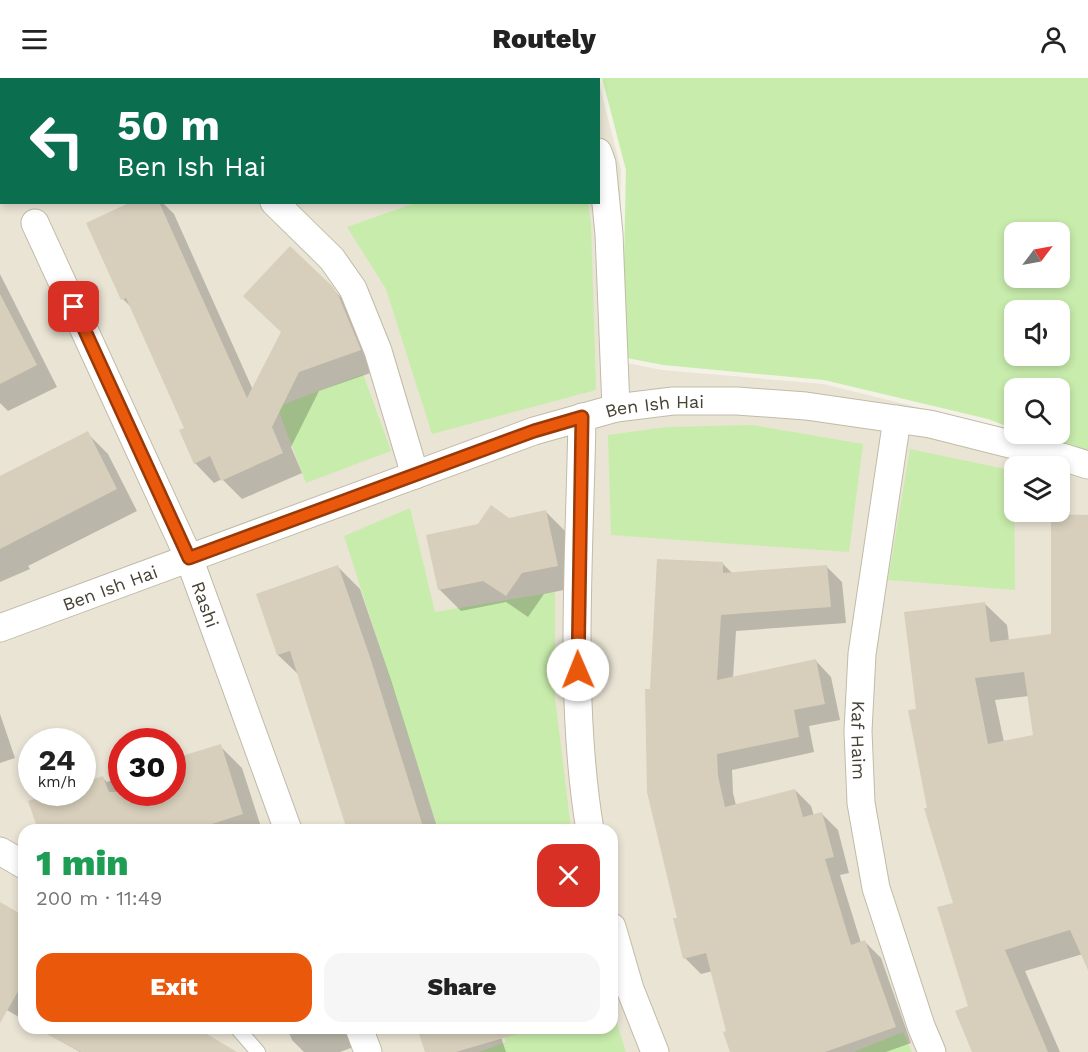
<!DOCTYPE html>
<html lang="en">
<head>
<meta charset="utf-8">
<style>
	:root { --surface:#fff; --page:#f6f6f6; --text:#222; --muted:#767676; --accent:#ea580c }
	body { margin:0; font-family:"Work Sans",sans-serif; background:var(--page); color:var(--text); height:100vh; display:flex; flex-direction:column; font-size:22px; white-space:nowrap }
	* { box-sizing:border-box; margin:0 }
	p { font-size:20px; color:var(--muted) }
	.icon { flex:none; width:33px; height:33px; fill:none; stroke:currentColor; stroke-width:2; stroke-linecap:round; stroke-linejoin:round }
	.map { position:relative; flex:1; overflow:hidden }
	.sheet { position:absolute; left:18px; top:746px; width:600px; height:210px; display:flex; flex-direction:column; background:var(--surface); border-radius:18px; box-shadow:0 3px 9px #0003 }
	.sheet>* { flex:none }
	.hud { position:absolute; left:0px; top:0px; width:600px; height:126px; box-shadow:0 3px 9px #0003; background:#0b6e4f; color:#fff; overflow:hidden }
	.needle { width:39px; rotate:58deg }
	.fabs { position:absolute; left:1004px; top:144px; display:grid; gap:12px }
	.fabs a { display:grid; place-items:center; width:66px; height:66px; border-radius:12px; background:var(--surface); box-shadow:0 3px 9px #0003; font-size:30px }
	.speed { position:absolute; left:18px; top:650px; display:flex; gap:12px; font-size:30px; font-weight:700; text-align:center }
	.speed>* { display:grid; place-content:center; width:78px; height:78px; border-radius:50%; background:var(--surface); box-shadow:0 3px 9px #0003; line-height:1 }
	.speed small { font-size:15px; font-weight:400 }
	.speed .limit { border:9px solid #d22; background:#fff; color:#111 }
	.pin { position:absolute; display:grid; place-items:center; width:51px; height:51px; color:#fff; margin:-26px; border-radius:12px; box-shadow:0 3px 9px #0006 }
	.me { position:absolute; width:66px; margin:-33px; rotate:359deg; stroke-linejoin:round; filter:drop-shadow(0 0 4px #0008) }
	.turn { display:flex; align-items:center; gap:21px; height:126px; padding:0 18px; font-size:27px }
	.turn .icon { width:78px; height:78px; stroke-width:2.5 }
	.turn b { display:block; font-size:42px; line-height:51px }
	.round { display:grid; place-items:center; flex:none; width:63px; height:63px; border-radius:18px; background:var(--page) }
	.overview { display:flex; align-items:center; justify-content:space-between; height:102px; padding:0 18px }
	h1 { font-size:36px; font-weight:800; line-height:45px; color:#1e9e55 }
	.primary-button { display:flex; gap:12px; margin-top:auto; padding:12px 18px }
	.primary-button a { flex:1; height:69px; border-radius:18px; background:var(--accent); color:#fff; font-size:24px; font-weight:800; line-height:69px; text-align:center }
	.primary-button a+a { background:var(--page); color:var(--text) }
	header { display:flex; justify-content:space-between; align-items:center; height:78px; padding:0 18px; background:var(--surface); font-size:27px; font-weight:800 }
	.map>svg:first-child { display:block }
	.residential { fill:#e9e4d4; fill-rule:evenodd }
	.green { fill:#c8ecac; fill-rule:evenodd }
	.shadow { fill:#0003; fill-rule:evenodd }
	.building { fill:#d7cfbb; fill-rule:evenodd }
	.lines { fill:none; stroke-linecap:round; stroke-linejoin:round }
	.service-casing { stroke:#c1bba8; stroke-width:16 }
	.minor-casing { stroke:#c1bba8; stroke-width:29 }
	.service { stroke:#fff; stroke-width:14 }
	.minor { stroke:#fff; stroke-width:27 }
	.route-casing { stroke:#983908; stroke-width:15 }
	.route { stroke:#ea580c; stroke-width:10 }
	.labels { text-anchor:middle; dominant-baseline:central; stroke-width:4.5; stroke-linejoin:round; paint-order:stroke }
	.street-label { font-size:18px; fill:#484235; stroke:#fff }
</style>
</head>
<body>
<header><svg class="icon" aria-label="menu" viewBox="0 0 24 24"><path d="M4 6h16M4 12h16M4 18h16"/></svg>Routely<svg class="icon" aria-label="person" viewBox="0 0 24 24"><circle cx="12" cy="8" r="4"/><path d="M4 21q1-7 8-7t8 7"/></svg></header>
<div class="map">
<svg width="1088" height="974" viewBox="0 0 1088 974">
	<rect width="100%" height="100%" fill="#f4f2e6"/>
	<path class="residential" d="M 0,0 L 597,0 L 598,1 L 2,2 L 2,124 L 598,124 L 599,5 L 621,92 L 617,283 L 662,292 L 823,306 L 986,346 L 1088,381 L 1088,974 L 0,974 ZM 1014,388 L 1059,388 L 1059,434 L 1014,434 ZM 32,663 L 82,663 L 82,714 L 32,714 ZM 122,663 L 172,663 L 172,714 L 122,714 ZM 24,752 L 612,752 L 612,950 L 24,950 Z"/>
	<path class="green" d="M 602,0 L 1088,0 L 1088,376 L 1028,356 L 1059,356 L 1059,310 L 1014,310 L 1014,351 L 988,341 L 824,302 L 663,287 L 622,279 L 626,92 ZM 1014,154 L 1059,154 L 1059,200 L 1014,200 ZM 1014,232 L 1059,232 L 1059,278 L 1014,278 Z
		M 418,124 L 588,125 L 591,146 L 596,312 L 432,356 L 386,211 L 347,149 Z
		M 363,296 L 391,373 L 306,405 L 277,329 Z
		M 752,347 L 863,366 L 849,474 L 611,457 L 608,357 L 667,349 Z
		M 910,371 L 1014,393 L 1015,512 L 888,502 Z
		M 410,430 L 435,534 L 555,514 L 555,620 L 571,751 L 438,751 L 344,458 Z
		M 612,930 L 626,974 L 479,974 L 506,964 L 502,950 L 612,950 Z
		M 903,954 L 912,974 L 854,974 Z"/>
	<path class="shadow" d="M 0,0 L 93,0 L 14,1 L 2,2 L 1,4 Z
		M 480,0 L 502,0 L 503,2 L 468,2 Z
		M 135,124 L 162,124 L 174,136 L 253,312 L 332,210 L 352,231 L 379,292 L 319,313 L 291,369 L 302,395 L 242,421 L 222,401 L 214,405 L 195,385 L 186,351 L 132,230 L 123,221 Z
		M 0,196 L 57,309 L 8,333 L 0,325 Z
		M 87,355 L 108,376 L 137,433 L 28,488 L 30,491 L 0,504 L 0,399 Z
		M 546,434 L 567,455 L 579,509 L 544,516 L 528,539 L 506,524 L 461,533 L 439,511 L 509,441 Z
		M 1088,438 L 1088,888 L 1083,876 L 1025,893 L 1060,974 L 974,974 L 955,826 L 929,731 L 918,632 L 985,526 L 1007,547 L 1009,563 L 1052,557 ZM 1029,618 L 1034,658 L 1004,664 L 995,622 Z
		M 723,486 L 733,496 L 827,489 L 842,504 L 846,545 L 736,553 L 733,600 L 816,583 L 831,599 L 840,642 L 809,648 L 814,674 L 732,692 L 733,715 L 736,727 L 795,712 L 811,728 L 814,738 L 822,736 L 838,752 L 849,795 L 840,797 L 861,865 L 865,864 L 881,880 L 911,965 L 886,974 L 732,974 L 713,893 L 701,896 L 685,880 L 652,613 Z
		M 338,489 L 360,511 L 391,602 L 438,752 L 348,752 L 299,597 L 278,577 L 258,516 Z
		M 0,636 L 15,680 L 0,685 Z
		M 220,668 L 242,690 L 262,752 L 39,752 L 61,714 L 82,714 L 103,700 L 107,704 L 122,699 L 122,714 L 172,714 Z
		M 0,826 L 24,839 L 24,942 L 0,928 Z
		M 37,950 L 194,950 L 214,962 L 226,974 L 80,974 Z
		M 263,950 L 286,950 L 269,956 Z
		M 287,950 L 349,950 L 356,968 L 340,974 L 304,974 L 292,962 Z
		M 419,950 L 498,950 L 506,974 L 427,974 Z"/>
	<path class="building" d="M 131,124 L 159,124 L 247,320 L 281,254 L 243,218 L 290,168 L 333,209 L 339,219 L 361,272 L 299,294 L 272,349 L 283,375 L 221,403 L 210,378 L 194,386 L 179,352 L 184,350 L 126,220 L 121,222 L 86,145 Z
		M 0,216 L 37,287 L 0,306 Z
		M 88,353 L 117,411 L 0,471 L 0,398 Z
		M 491,427 L 509,440 L 546,432 L 558,488 L 522,495 L 506,518 L 483,503 L 438,512 L 426,457 L 478,446 Z
		M 1051,436 L 1088,437 L 1088,892 L 1070,852 L 1005,872 L 1048,974 L 972,974 L 955,933 L 968,928 L 937,829 L 953,825 L 924,730 L 927,730 L 908,632 L 916,631 L 904,534 L 985,524 L 990,564 L 1051,556 ZM 1024,594 L 1033,657 L 988,666 L 975,600 Z
		M 657,481 L 723,484 L 723,495 L 827,487 L 831,529 L 721,537 L 717,602 L 816,581 L 825,626 L 794,632 L 799,659 L 717,676 L 718,698 L 725,729 L 795,711 L 803,739 L 822,734 L 834,779 L 825,781 L 851,867 L 865,862 L 896,949 L 825,974 L 730,974 L 723,954 L 726,953 L 706,875 L 683,881 L 673,840 L 677,840 L 647,714 L 645,611 L 650,611 Z
		M 338,487 L 370,579 L 424,752 L 347,752 L 290,573 L 277,577 L 256,516 Z
		M 221,666 L 243,736 L 193,752 L 38,752 L 28,723 L 56,714 L 82,714 L 82,705 L 103,698 L 109,714 L 172,714 L 172,681 Z
		M 0,824 L 24,838 L 24,903 L 0,945 Z
		M 35,950 L 197,950 L 237,974 L 81,974 Z
		M 417,950 L 516,950 L 517,956 L 456,974 L 425,974 Z"/>
	<g class="lines">
		<defs>
			<path id="service" d="M 237,950 L 258,974"/>
			<g id="minor">
				<path d="M 576,0 L 577,2"/>
				<path d="M 598,74 L 602,85 L 609,156 L 616,330"/>
				<path d="M 274,124 L 332,181 L 353,211 L 378,273 L 415,397"/>
				<path id="s1" d="M 35,145 L 189,480 L 288,752"/>
				<path d="M 582,339 C 580,473 568,620 590,752"/>
				<path id="s2" d="M 897,341 L 862,576 L 858,653 L 861,725 L 876,810 L 921,948 L 932,974"/>
				<path id="s3" d="M 0,550 L 534,353 L 616,330 L 673,323 L 737,323 L 806,328 L 930,346 L 1062,379 L 1088,387"/>
				<path d="M 0,773 L 24,787"/>
				<path d="M 612,849 L 630,911 L 655,974"/>
				<path d="M 359,950 L 368,974"/>
			</g>
		</defs>
		<use href="#service" class="service-casing"/>
		<use href="#minor" class="minor-casing"/>
		<use href="#service" class="service"/>
		<use href="#minor" class="minor"/>
	</g>
	<g class="lines">
		<defs>
			<path id="route" d="M 74,229 L 189,480 L 534,353 L 582,339 L 578,592"/>
		</defs>
		<use href="#route" class="route-casing"/>
		<use href="#route" class="route"/>
	</g>
	<g class="labels">
		<g class="street-label">
			<text stroke="none"><textPath href="#s3" startOffset="693">Ben Ish Hai</textPath></text>
			<text stroke="none"><textPath href="#s3" startOffset="117">Ben Ish Hai</textPath></text>
			<text stroke="none"><textPath href="#s1" startOffset="418">Rashi</textPath></text>
			<text stroke="none"><textPath href="#s2" startOffset="324">Kaf Haim</textPath></text>
		</g>
	</g>
</svg>
<div class="fabs">
<a><svg class="needle" viewBox="-14 -14 28 28"><path d="M0-13l5 13h-10z" fill="#e53935"/><path d="M0 13l5-13h-10z" fill="#767676"/></svg></a>
<a><svg class="icon" aria-label="sound" viewBox="0 0 24 24"><path d="M4 9h4l5-4v14l-5-4H4zM17 9q2 3 0 6"/></svg></a>
<a><svg class="icon" aria-label="search" viewBox="0 0 24 24"><circle cx="10" cy="10" r="6"/><path d="M15 15l6 6"/></svg></a>
<a><svg class="icon" aria-label="layers" viewBox="0 0 24 24"><path d="M12 4l9 5-9 5-9-5zM3 14l9 5 9-5"/></svg></a>
</div>
<div class="speed"><div>24<small>km/h</small></div><div class="limit">30</div></div>
<div class="pin" style="left:74px;top:229px;background:#d93025"><svg class="icon" aria-label="arrive" viewBox="0 0 24 24"><path d="M6 21V4h12l-3 4 3 4H6"/></svg></div>
<svg class="me" style="left:578px;top:592px" viewBox="-20 -20 40 40"><circle r="19" fill="#fff"/><path d="M0-13L10 11 0 6-10 11z" fill="#ea580c"/></svg>
<div class="hud">
<div class="turn"><svg class="icon" aria-label="left" viewBox="0 0 24 24"><path d="M17 20v-9H6M10 6l-5 5 5 5"/></svg><div><b>50 m</b>Ben Ish Hai</div></div>
</div>
<section class="sheet">
<div class="overview"><div><h1>1 min</h1><p>200 m · 11:49</p></div><a class="round" style="background:#d93025;color:#fff"><svg class="icon" aria-label="close" viewBox="0 0 24 24"><path d="M6 6l12 12M18 6L6 18"/></svg></a></div>
<div class="primary-button"><a>Exit</a><a>Share</a></div>
</section>
</div>
</body>
</html>
